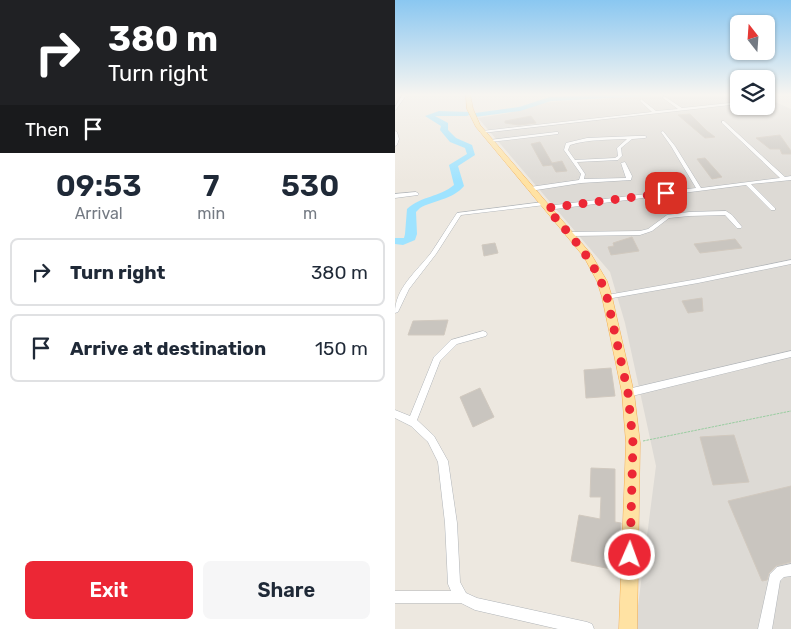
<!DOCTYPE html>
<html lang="en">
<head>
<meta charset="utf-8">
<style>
	:root { --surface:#fff; --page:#f6f6f7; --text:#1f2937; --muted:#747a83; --line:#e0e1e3; --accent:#ec2735 }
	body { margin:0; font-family:Rubik,sans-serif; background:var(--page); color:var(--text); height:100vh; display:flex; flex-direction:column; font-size:19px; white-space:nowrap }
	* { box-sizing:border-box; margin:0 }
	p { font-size:16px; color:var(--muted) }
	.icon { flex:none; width:28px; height:28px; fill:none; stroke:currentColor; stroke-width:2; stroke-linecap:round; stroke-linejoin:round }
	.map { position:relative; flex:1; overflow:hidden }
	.details { display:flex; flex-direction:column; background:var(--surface); width:395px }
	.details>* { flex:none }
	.banner { background:#202124; color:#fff; overflow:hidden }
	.needle { width:32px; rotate:343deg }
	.tools { position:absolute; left:335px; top:15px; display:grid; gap:10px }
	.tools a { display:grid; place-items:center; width:45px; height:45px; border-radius:8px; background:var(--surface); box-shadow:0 1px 4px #0004; font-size:25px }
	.pin { position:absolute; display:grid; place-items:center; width:42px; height:42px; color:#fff; margin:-21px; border-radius:10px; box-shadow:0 2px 8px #0006 }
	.me { position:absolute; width:55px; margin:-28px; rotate:2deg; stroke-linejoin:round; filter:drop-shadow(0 0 4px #0008) }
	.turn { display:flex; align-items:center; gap:18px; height:105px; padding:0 25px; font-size:22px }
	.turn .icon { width:65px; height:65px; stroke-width:2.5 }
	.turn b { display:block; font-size:35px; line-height:42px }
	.then { display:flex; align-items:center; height:48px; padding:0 25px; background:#0003; gap:10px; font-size:19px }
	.eta { display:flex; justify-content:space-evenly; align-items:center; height:85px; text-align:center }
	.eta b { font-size:30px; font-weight:600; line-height:35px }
	.action { display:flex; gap:10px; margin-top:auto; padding:10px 25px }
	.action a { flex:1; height:58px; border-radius:8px; background:var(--accent); color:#fff; font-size:20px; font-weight:600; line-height:58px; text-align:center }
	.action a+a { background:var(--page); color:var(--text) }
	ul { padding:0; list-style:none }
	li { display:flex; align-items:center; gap:15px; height:68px; margin:0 10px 8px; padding:0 15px; border:2px solid var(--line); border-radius:8px }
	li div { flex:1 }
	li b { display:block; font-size:19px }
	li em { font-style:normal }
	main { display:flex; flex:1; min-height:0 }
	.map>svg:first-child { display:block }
	.industrial { fill:#dddad5 }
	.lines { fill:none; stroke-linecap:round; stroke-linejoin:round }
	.river { fill:#9ee3ff; fill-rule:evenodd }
	.building { fill:#c9c5bf; stroke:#d1c9bf }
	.minor-casing { stroke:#b1b5b9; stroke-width:1 }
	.major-casing { stroke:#f4ae52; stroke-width:1 }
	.path { stroke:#98cda0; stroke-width:1; stroke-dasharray:2.5 1; stroke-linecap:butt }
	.minor { fill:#fff; fill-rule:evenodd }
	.major { fill:#ffe2a3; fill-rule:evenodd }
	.route { stroke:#ec2735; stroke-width:9; stroke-dasharray:0 16.2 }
</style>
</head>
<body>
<main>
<section class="details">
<div class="banner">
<div class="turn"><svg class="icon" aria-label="right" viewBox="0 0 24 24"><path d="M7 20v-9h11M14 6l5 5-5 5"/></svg><div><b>380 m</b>Turn right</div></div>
<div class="then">Then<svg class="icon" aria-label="arrive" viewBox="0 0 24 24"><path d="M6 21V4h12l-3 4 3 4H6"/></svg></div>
</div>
<div class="eta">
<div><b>09:53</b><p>Arrival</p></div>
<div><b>7</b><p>min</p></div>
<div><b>530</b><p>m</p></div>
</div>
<ul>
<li><svg class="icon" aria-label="right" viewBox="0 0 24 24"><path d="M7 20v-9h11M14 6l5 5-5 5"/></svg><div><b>Turn right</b></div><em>380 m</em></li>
<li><svg class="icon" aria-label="arrive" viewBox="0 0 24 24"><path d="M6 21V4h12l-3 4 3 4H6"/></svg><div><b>Arrive at destination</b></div><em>150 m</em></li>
</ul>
<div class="action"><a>Exit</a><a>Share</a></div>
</section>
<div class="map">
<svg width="396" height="629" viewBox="0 0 396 629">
	<rect width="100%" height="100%" fill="#ede8e0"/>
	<path class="industrial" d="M 277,94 L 344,94 L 344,106 L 371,106 L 371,98 L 396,109 L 396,629 L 240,629 L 261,466 L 230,323 L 215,272 L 83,118 L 114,113 L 142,103 Z"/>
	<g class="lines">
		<path class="river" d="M 221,94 L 258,94 L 255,96 L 156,101 L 125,111 L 80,117 L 76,115 L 80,113 L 124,107 L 155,97 Z
			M 44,111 L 75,112 L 76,114 L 72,116 L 40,116 L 53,123 L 53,130 L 61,138 L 77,145 L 80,155 L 63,166 L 69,186 C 57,200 39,200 25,208 L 21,212 L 22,234 L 20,240 L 8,245 L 0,244 L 0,238 L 9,238 L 10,234 L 12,209 C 26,196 45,197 59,185 L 54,165 L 72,154 L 70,148 L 55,142 L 45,130 L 46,126 L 30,116 Z"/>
	</g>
	<path class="building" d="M 295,114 L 312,131 L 320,137 L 310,138 L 283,115 Z
		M 136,116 L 141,123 L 124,125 L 110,123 L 110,121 Z
		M 385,135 L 396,151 L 396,154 L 387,154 L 385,149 L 375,149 L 361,138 Z
		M 145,142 L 157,163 L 167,161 L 172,171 L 161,172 L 157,165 L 148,166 L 136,144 Z
		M 310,158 L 327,177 L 317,179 L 302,159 Z
		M 237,237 L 244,251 L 216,255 L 213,247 L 219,246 L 218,243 Z
		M 340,239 L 347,248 L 305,253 L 299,244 Z
		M 100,243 L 103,253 L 89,256 L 87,245 Z
		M 307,298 L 308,311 L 293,313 L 287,301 Z
		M 53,320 L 49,335 L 13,335 L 18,321 Z
		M 216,368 L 220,396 L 191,398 L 189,370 Z
		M 85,388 L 99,417 L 78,427 L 65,397 Z
		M 339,435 L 354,482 L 318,485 L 305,437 Z
		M 196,468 L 220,469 L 220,522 L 226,523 L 221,570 L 176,561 L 184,515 L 205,519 L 206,497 L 195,497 Z
		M 396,486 L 396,562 L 381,566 L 374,573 L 372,580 L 367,581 L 333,501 Z"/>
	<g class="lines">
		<defs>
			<path id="minor" d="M 8,94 L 12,94 L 0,111 L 0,107 Z
				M 269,96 L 287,108 L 344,102 L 344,104 L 87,133 L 85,132 L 87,131 L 257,112 L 245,101 L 246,99 L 261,111 L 283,109 L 268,98 Z
				M 327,121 L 329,121 L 390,177 L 396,176 L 396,180 L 356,184 L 380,208 L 380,210 L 376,210 L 351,185 L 152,210 L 149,208 L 152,206 L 301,188 L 276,146 L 266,132 L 268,131 L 280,146 L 306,188 L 385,178 L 327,123 Z
				M 0,131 L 2,132 L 4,139 L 2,145 L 0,146 Z
				M 161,132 L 163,132 L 163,134 L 95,142 L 93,141 L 95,140 Z
				M 241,136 L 250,136 L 252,137 L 250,138 L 237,139 L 226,148 L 227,156 L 223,160 L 182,162 L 190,174 L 189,179 L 231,178 L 226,163 L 230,162 L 237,176 L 236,180 L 186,183 L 135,191 L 132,189 L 135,187 L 184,180 L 186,174 L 169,150 L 171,143 L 192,138 ZM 232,139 L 222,148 L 223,156 L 220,158 L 180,160 L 173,150 L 175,145 C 194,139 213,140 232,139 Z
				M 21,192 L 24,194 L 23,195 L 0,198 L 0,194 Z
				M 148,202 L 150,203 L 150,205 L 66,215 L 41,254 L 14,289 L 3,312 L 0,313 C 0,288 22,271 36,253 C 45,240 53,226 62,213 Z
				M 331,211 L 337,215 L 347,227 L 346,228 L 342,228 L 330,215 L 294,216 L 274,218 L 257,231 L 245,235 L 176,236 L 173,234 L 176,232 L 245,231 L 253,229 L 272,215 L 294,212 Z
				M 396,260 L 396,264 L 303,283 L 212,299 L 208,297 L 212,295 L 303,279 Z
				M 88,331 L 91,332 L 92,334 L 91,336 L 62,344 L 45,361 L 22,420 L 39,436 L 53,461 L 62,523 L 65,582 L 71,593 L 82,598 L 192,622 L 197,624 L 199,629 L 163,629 L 80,610 L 66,603 L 0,603 L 0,591 L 56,591 L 53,584 L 50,523 L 43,462 L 33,442 L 16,426 L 0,418 L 0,410 L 15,416 L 39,357 L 56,340 Z
				M 396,351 L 396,357 L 233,397 L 230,396 L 229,393 L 230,390 L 233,389 Z
				M 396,564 L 396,576 L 389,577 L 385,581 L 377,629 L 363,629 L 375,574 L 382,567 Z"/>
			<path id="major" d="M 71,94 L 75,94 L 78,109 L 85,125 L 196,254 L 212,281 L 217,297 L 239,393 L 245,443 L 242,629 L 224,629 L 231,443 L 227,393 L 207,297 L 202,281 L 189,257 L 81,127 L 72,109 Z"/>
		</defs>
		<use href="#minor" class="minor-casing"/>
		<use href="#major" class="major-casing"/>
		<path class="path" d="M 248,441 L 396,411"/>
		<use href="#minor" class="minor"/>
		<use href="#major" class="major"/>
	</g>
	<linearGradient id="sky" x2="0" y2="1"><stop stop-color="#8ac7f1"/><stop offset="0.52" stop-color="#f7f5f1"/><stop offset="1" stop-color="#f7f5f1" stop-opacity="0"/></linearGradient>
	<rect width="396" height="182" fill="url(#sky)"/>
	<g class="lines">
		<path class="route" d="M 235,555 L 238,443 L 233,393 L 212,297 C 199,258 177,238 152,208 L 271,193"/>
	</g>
</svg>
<div class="tools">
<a><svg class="needle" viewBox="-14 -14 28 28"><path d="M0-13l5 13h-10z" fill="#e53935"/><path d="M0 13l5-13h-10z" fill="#747a83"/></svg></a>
<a><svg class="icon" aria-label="layers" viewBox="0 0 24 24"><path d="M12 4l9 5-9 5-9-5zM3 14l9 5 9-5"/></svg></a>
</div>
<div class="pin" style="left:271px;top:193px;background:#d93025"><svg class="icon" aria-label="arrive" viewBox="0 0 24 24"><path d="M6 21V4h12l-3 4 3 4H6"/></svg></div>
<svg class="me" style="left:235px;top:555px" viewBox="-20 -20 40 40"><circle r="17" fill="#ec2735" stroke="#fff" stroke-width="3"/><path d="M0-11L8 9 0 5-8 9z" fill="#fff"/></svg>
</div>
</main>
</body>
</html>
